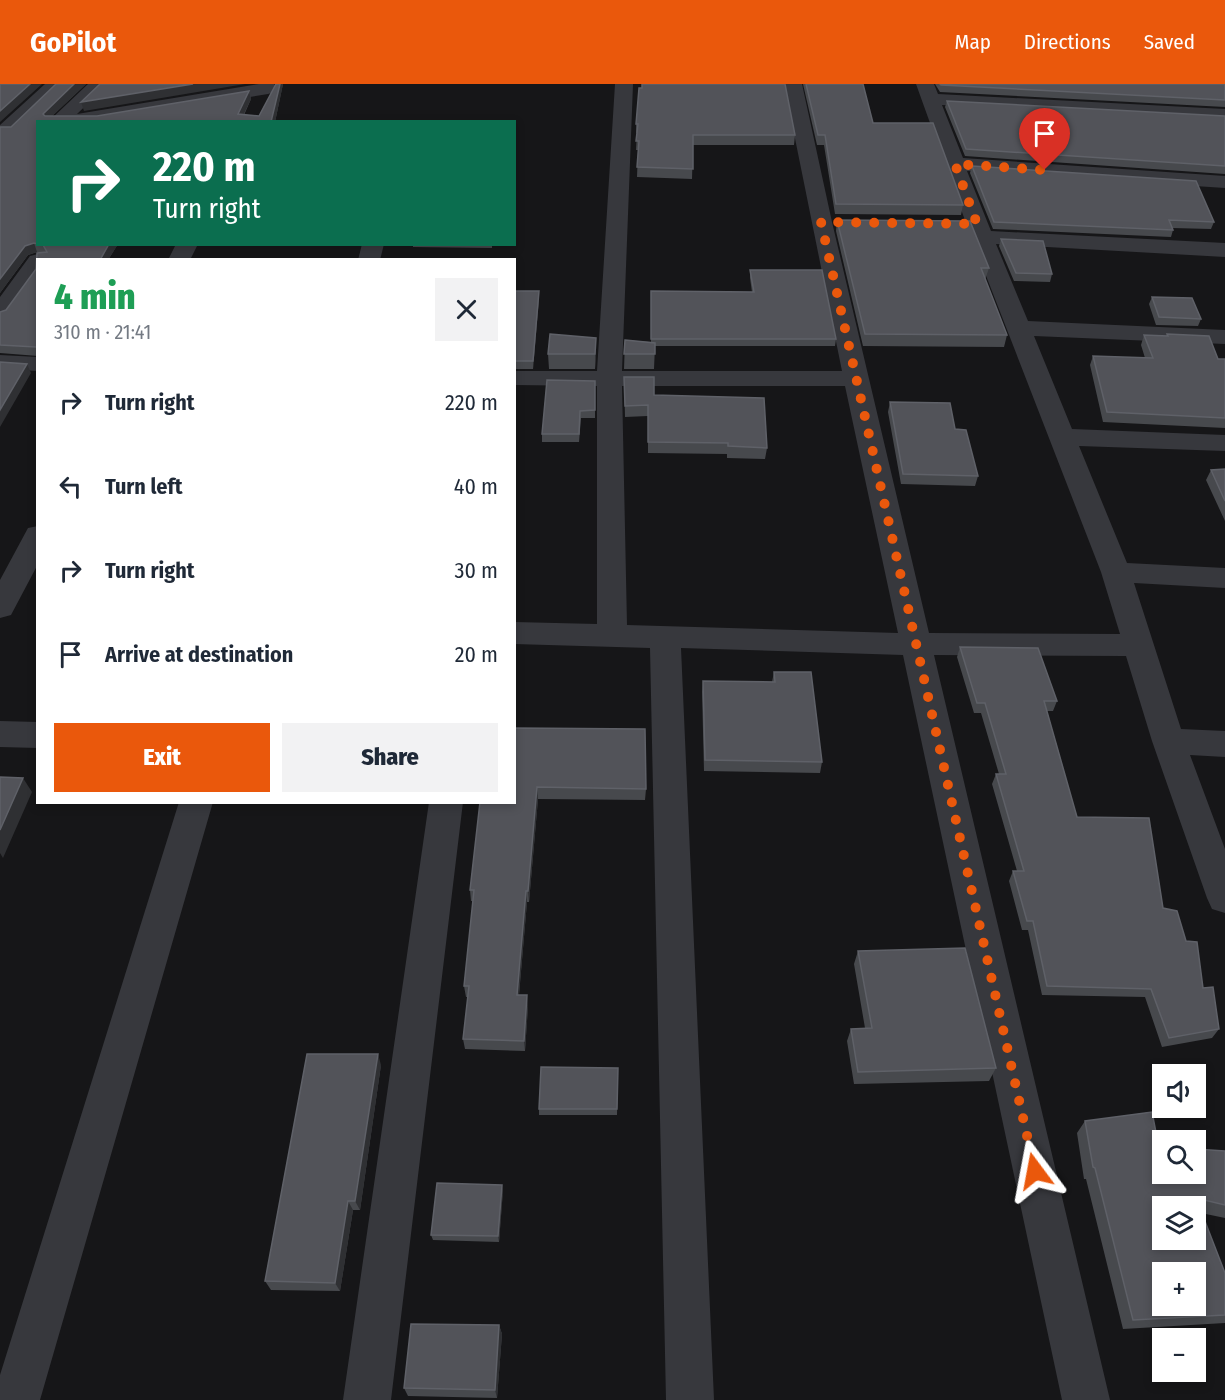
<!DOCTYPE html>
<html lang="en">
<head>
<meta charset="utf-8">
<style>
	:root { --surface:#fff; --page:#f2f2f3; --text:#1f2937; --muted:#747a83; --accent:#ea580c }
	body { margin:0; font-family:"Fira Sans Condensed",sans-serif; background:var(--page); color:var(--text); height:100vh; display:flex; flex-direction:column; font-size:22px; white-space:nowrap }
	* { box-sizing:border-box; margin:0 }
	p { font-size:20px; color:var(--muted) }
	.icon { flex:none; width:33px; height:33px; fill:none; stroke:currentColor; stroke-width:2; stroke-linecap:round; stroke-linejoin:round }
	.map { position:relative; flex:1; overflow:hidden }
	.sheet { position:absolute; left:36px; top:174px; width:480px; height:546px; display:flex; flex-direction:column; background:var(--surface); border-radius:0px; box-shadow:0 3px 9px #0003 }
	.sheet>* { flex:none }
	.guide { position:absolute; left:36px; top:36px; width:480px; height:126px; border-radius:0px; box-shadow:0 3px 9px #0003; background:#0b6e4f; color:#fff; overflow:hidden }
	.buttons { position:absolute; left:1152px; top:980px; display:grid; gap:12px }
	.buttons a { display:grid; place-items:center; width:54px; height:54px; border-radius:0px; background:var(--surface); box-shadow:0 3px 9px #0003; font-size:30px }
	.pin { position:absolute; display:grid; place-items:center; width:51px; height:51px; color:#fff; margin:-62px -26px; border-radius:50% 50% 50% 0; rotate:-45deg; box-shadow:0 0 6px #0007 }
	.pin .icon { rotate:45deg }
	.me { position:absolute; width:66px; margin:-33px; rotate:347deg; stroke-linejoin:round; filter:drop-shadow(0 0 4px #0008) }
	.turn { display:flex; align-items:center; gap:21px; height:126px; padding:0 18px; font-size:27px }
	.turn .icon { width:78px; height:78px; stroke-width:2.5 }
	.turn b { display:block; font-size:42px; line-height:51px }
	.round { display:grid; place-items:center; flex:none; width:63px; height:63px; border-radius:0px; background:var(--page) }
	.overview { display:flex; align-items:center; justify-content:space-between; height:102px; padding:0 18px }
	h1 { font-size:36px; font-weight:800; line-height:45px; color:#1e9e55 }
	.action { display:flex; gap:12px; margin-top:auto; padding:12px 18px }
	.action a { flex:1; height:69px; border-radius:0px; background:var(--accent); color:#fff; font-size:24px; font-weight:800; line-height:69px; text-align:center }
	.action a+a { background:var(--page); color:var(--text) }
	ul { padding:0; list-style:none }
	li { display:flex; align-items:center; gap:18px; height:84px; padding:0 18px }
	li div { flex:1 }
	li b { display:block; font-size:22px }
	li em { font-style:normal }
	header { display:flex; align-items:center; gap:36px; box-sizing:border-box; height:84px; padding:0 30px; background:var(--accent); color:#fff }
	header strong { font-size:28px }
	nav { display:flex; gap:33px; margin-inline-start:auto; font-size:21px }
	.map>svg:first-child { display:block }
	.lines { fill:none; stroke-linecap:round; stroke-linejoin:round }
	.minor { fill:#37383d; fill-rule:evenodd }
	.wall { fill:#47494d }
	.shaded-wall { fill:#2f3033 }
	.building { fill:#525359; stroke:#5f6168; stroke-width:1.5; fill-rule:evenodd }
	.route { stroke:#ea580c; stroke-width:10; stroke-dasharray:0 18 }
</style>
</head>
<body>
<header>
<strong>GoPilot</strong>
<nav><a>Map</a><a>Directions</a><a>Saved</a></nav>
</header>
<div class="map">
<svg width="1225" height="1316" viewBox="0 0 1225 1316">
	<rect width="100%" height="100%" fill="#161618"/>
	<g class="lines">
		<path class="minor" d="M 45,0 L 65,0 L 13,50 L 0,50 L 0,41 Z
			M 88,0 L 108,0 L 77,30 L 259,0 L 274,0 L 277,4 L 275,8 L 268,10 L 99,38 L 48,38 Z
			M 615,0 L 633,0 L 622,287 L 842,287 L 784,0 L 802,0 L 832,138 L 929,549 L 1120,550 L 1101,488 L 971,153 L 916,0 L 934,0 L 938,10 L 1225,25 L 1225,37 L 942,21 L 963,74 L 1225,92 L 1225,104 L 967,87 L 991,147 L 1225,159 L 1225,173 L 996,160 L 1028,237 L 1225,246 L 1225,260 L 1034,252 L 1072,345 L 1225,351 L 1225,367 L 1079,362 L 1127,479 L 1225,484 L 1225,504 L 1134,499 L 1181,645 L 1225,647 L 1225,673 L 1190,671 L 1225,765 L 1225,829 L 1212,825 L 1207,814 L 1152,657 L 1126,572 L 934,571 L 1110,1316 L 1062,1316 L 903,571 L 681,564 L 714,1316 L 666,1316 L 650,564 L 514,560 L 514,538 L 597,540 L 597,302 L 514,301 L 514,287 L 597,287 ZM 622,302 L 845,302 L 898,549 L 627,541 Z
			M 176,160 L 198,160 L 190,176 L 168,176 Z
			M 362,160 L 384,160 L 380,176 L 358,176 Z
			M 38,170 L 46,172 L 48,176 L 38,176 L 38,193 L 8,234 L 0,236 L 0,213 L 30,172 Z
			M 0,271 L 38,273 L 38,287 L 0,285 Z
			M 38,442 L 38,480 L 11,531 L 0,534 L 0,496 L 28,444 Z
			M 0,637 L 38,638 L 38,664 L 0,663 Z
			M 179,718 L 213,718 L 40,1316 L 0,1316 L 0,1291 Z
			M 429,718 L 463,718 L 391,1316 L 343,1316 Z"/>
	</g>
	<path class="wall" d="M 56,0 L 86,0 L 52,32 L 97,32 L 249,7 L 251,15 L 244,31 L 259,32 L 276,0 L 283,0 L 275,38 L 38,38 L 38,160 L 118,160 L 108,176 L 38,176 L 38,272 L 0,269 L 0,228 L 6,226 L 36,185 L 37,169 L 41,169 L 37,168 L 28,171 L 0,209 L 0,43 L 11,43 Z
		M 803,0 L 863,0 L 873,39 L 963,121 L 961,131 L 835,130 L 824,61 L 817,61 Z
		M 935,0 L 1225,0 L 1225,23 L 940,8 Z
		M 947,17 L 1225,32 L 1225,90 L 965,72 L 945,23 Z
		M 636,40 L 795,51 L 794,61 L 693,61 L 692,95 L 637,93 L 638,66 L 636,66 L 637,49 L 636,49 Z
		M 972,82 L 1214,138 L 1211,145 L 1172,144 L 1173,146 L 1171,153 L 993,145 L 970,89 Z
		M 837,136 L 989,184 L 985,196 L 1007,251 L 1004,263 L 863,262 L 836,147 Z
		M 1001,155 L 1052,190 L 1050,198 L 1014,197 L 999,162 Z
		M 413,160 L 492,160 L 492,164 L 413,163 Z
		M 750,186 L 836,255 L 835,262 L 655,262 L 654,285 L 624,285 L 625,256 L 651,258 L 651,207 L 752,208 L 750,194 Z
		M 514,207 L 539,214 L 533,285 L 514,285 Z
		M 1152,213 L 1201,235 L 1198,242 L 1156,241 L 1149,220 Z
		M 1167,250 L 1218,275 L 1225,275 L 1225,344 L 1103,338 L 1090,281 L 1093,272 L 1145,274 L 1141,261 L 1144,251 L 1166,252 Z
		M 596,269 L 595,285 L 549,285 L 548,270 Z
		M 624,293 L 654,311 L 767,364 L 765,375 L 727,374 L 727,370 L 648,369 L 648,332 L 625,333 Z
		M 595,297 L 595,334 L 581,334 L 579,358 L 542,358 L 542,350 Z
		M 890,318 L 955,345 L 978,392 L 975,402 L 901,400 L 888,328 Z
		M 1225,385 L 1225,437 L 1206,396 L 1211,386 Z
		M 960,563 L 1057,617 L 1053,627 L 1047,627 L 1077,733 L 1163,824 L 1186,857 L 1203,904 L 1219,945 L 1212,954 L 1162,963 L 1145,913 L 1042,911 L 1028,846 L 1022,846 L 1009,797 L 1013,787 L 1017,787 L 992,700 L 996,690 L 999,690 L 981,629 L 974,629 L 957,573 Z
		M 774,588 L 822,678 L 820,689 L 704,687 L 702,608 L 703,597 L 772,598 Z
		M 514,644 L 646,705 L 645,716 L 538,715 L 529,818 L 527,818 L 519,911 L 528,922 L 525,967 L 465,965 L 463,955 L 468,913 L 466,913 L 464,902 L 473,817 L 471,817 L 470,806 L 480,719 L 468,719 L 468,718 L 514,718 Z
		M 858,867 L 996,984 L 989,997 L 854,1000 L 847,957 L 851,945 L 865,944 L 854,880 Z
		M 381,981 L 360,1126 L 353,1126 L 340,1207 L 271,1206 L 265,1197 Z
		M 618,984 L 617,1031 L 539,1031 L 539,1025 Z
		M 1085,1037 L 1159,1064 L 1225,1067 L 1225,1134 L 1201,1129 L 1225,1189 L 1225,1239 L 1123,1245 L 1086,1095 L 1084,1095 L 1077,1049 Z
		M 503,1106 L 499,1158 L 433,1156 L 431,1151 Z
		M 499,1241 L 502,1250 L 497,1314 L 408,1312 L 404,1304 Z"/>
	<path class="shaded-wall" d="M 30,0 L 42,0 L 0,38 L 0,27 Z
		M 74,0 L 86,0 L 46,38 L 43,30 Z
		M 193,0 L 245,0 L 84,27 L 81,18 Z
		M 280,0 L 283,0 L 275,38 L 271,38 Z
		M 249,7 L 251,15 L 240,38 L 238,30 Z
		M 34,159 L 37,168 L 28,171 L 0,209 L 0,195 L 25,162 Z
		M 109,160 L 118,160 L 108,176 L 100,176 Z
		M 539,207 L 539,214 L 533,285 L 533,277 Z
		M 596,254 L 596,269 L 595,285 L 595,270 Z
		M 27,280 L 31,289 L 0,343 L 0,326 Z
		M 23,694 L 32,708 L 3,774 L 0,769 L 0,746 Z
		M 537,703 L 538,715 L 529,818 L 528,807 Z
		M 526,807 L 527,818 L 518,921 L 517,911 Z
		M 527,911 L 528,922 L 525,967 L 524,957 Z
		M 378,970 L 381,981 L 360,1126 L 355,1117 Z
		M 502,1101 L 503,1106 L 499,1158 L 498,1152 Z
		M 348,1117 L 353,1126 L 340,1207 L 335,1199 Z
		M 499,1241 L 502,1250 L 497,1314 L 495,1306 Z"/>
	<path class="building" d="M 0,0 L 30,0 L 0,27 Z
		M 56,0 L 74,0 L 43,30 L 45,32 L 97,32 L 249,7 L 238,30 L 259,32 L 276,0 L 280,0 L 271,38 L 38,38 L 38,160 L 34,159 L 25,162 L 0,195 L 0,43 L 11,43 Z
		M 100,0 L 193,0 L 81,18 Z
		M 642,0 L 785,0 L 795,51 L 693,51 L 693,85 L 637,83 L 639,57 L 636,57 L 638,40 L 636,40 L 639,4 L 642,4 Z
		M 806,0 L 863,0 L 873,39 L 933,39 L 963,121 L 836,120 L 825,51 L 818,51 Z
		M 940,0 L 1225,0 L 1225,16 L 941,1 Z
		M 947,17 L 1225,32 L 1225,82 L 966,65 Z
		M 972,82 L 1196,97 L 1214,138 L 1169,136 L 1173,146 L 994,138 Z
		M 837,136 L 970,137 L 989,184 L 981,184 L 1007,251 L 865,250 Z
		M 1001,155 L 1043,157 L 1052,190 L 1016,189 Z
		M 42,160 L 109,160 L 100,176 L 38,176 L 38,261 L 36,263 L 0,261 L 0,228 L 6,226 L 36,185 L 37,169 L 47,168 L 43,161 Z
		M 750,186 L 822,186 L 836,255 L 651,255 L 651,207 L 754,208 Z
		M 514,207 L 539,207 L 533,277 L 514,277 Z
		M 1152,213 L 1192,214 L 1201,235 L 1159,233 Z
		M 550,250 L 596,254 L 595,270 L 548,270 Z
		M 1167,250 L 1209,252 L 1218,275 L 1225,275 L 1225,334 L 1107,328 L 1093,272 L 1153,274 L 1144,251 L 1168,252 Z
		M 625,256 L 655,259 L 655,270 L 624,270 Z
		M 0,278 L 27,280 L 0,326 Z
		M 624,293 L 654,293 L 654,311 L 764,314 L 767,364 L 728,362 L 728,359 L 648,358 L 648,321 L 625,322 Z
		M 547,296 L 595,297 L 595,326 L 580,327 L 579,350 L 542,350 Z
		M 890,318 L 950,319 L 955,345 L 966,346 L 978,392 L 903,390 Z
		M 1225,385 L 1225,417 L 1211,386 Z
		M 960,563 L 1038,564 L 1057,617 L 1044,617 L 1077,733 L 1149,734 L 1163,824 L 1177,827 L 1186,857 L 1197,858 L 1203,904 L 1213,903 L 1219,945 L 1169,954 L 1151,905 L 1047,902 L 1033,837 L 1027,837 L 1013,787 L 1024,787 L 996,690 L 1006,690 L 985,619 L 977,619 Z
		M 774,588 L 811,588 L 822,678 L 705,676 L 703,597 L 775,598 Z
		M 514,644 L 645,645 L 646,705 L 537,703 L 528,807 L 526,807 L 517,911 L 527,911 L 524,957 L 463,955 L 469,902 L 464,902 L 474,806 L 470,806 L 480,718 L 514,718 Z
		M 0,693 L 23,694 L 0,746 Z
		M 965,864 L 996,984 L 858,988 L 851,945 L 872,944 L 858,867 Z
		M 307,970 L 378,970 L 355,1117 L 348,1117 L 335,1199 L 265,1197 Z
		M 541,983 L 618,984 L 617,1025 L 539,1025 Z
		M 1152,1028 L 1159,1064 L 1162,1064 L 1162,1089 L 1196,1089 L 1196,1065 L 1225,1067 L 1225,1121 L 1196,1114 L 1225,1189 L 1225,1231 L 1133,1236 L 1095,1084 L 1093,1083 L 1085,1037 ZM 1162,1122 L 1196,1122 L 1196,1155 L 1162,1155 ZM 1162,1188 L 1196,1188 L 1196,1221 L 1162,1221 Z
		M 437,1099 L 502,1101 L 498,1152 L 431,1151 Z
		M 411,1240 L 499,1241 L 495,1306 L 404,1304 Z"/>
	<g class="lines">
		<path class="route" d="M 1035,1087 L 821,138 L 977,140 L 955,80 L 1045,86"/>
	</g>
</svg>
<div class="buttons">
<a><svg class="icon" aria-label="sound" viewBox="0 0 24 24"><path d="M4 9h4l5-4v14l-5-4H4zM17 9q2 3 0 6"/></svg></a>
<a><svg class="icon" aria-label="search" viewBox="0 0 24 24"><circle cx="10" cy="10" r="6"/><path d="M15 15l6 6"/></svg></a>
<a><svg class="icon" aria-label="layers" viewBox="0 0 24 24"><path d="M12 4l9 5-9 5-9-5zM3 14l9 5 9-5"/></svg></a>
<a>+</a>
<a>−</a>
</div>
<div class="pin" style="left:1045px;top:86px;background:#d93025"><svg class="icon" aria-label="arrive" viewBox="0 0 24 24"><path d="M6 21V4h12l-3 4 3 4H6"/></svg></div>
<svg class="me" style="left:1035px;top:1087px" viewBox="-20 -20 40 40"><path d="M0-17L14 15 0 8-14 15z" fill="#ea580c" stroke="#fff" stroke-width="4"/></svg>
<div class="guide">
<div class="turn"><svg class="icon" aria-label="right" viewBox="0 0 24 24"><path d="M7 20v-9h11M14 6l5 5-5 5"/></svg><div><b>220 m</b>Turn right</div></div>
</div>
<section class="sheet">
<div class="overview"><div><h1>4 min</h1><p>310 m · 21:41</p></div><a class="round"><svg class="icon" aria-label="close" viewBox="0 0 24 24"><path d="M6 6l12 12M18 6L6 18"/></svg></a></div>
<ul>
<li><svg class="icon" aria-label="right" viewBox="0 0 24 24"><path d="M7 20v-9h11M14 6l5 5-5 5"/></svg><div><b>Turn right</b></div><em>220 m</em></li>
<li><svg class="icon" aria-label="left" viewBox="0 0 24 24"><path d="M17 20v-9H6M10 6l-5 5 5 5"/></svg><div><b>Turn left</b></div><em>40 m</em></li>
<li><svg class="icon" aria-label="right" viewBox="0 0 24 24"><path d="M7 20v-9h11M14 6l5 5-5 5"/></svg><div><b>Turn right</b></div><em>30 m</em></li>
<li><svg class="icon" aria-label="arrive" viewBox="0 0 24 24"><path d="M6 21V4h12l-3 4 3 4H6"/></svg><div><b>Arrive at destination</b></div><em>20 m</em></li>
</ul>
<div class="action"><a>Exit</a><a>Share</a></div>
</section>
</div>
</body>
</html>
